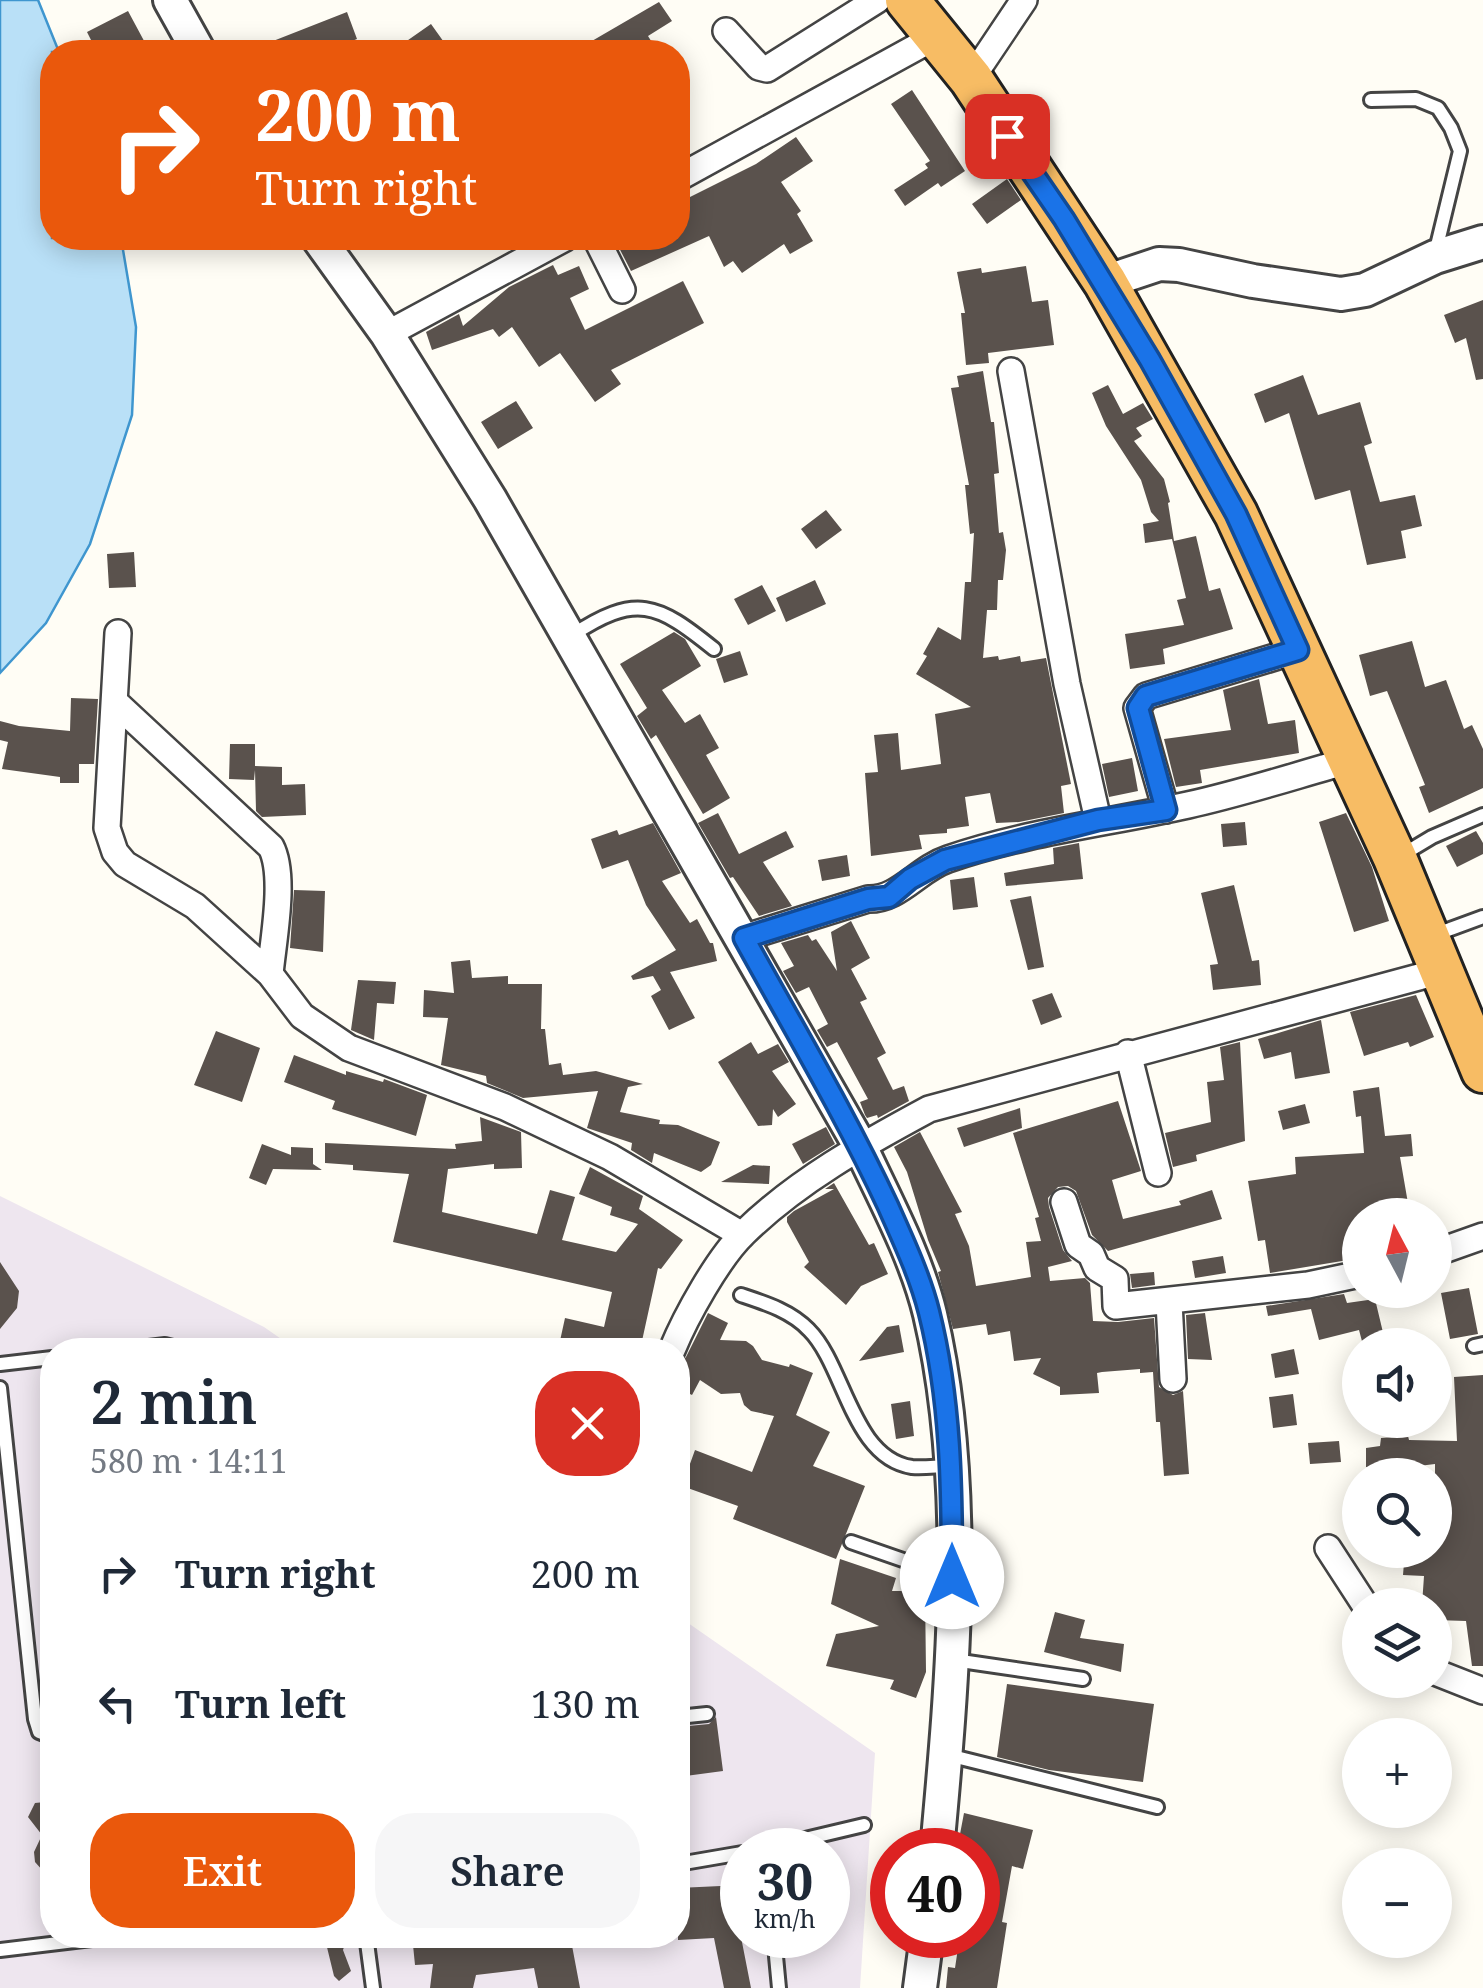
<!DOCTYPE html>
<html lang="en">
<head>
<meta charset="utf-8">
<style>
	:root { --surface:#fff; --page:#f6f6f7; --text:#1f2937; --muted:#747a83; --accent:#ea580c }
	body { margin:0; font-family:"Noto Serif",serif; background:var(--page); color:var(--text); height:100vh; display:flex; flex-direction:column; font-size:38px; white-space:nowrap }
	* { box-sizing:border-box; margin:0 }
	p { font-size:32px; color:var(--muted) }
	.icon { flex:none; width:55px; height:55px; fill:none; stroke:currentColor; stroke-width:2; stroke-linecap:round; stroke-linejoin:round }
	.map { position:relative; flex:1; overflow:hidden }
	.panel { position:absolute; left:40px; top:1338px; width:650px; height:610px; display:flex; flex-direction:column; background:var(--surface); border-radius:40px; box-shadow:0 5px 25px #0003 }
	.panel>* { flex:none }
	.banner { position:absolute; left:40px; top:40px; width:650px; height:210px; border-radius:40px; box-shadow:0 5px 25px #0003; background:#ea580c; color:#fff; overflow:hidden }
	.needle { width:65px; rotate:353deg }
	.controls { position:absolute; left:1342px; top:1198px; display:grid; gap:20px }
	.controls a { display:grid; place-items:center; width:110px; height:110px; border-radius:50%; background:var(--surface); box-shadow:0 5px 25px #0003; font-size:50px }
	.speed { position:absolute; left:720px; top:1828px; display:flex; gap:20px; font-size:50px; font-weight:700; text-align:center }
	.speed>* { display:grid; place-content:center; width:130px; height:130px; border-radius:50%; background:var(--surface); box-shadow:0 5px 25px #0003; line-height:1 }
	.speed small { font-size:25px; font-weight:400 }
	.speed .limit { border:15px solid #d22; background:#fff; color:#111 }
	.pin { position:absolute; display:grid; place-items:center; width:85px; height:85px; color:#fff; margin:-42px; border-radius:20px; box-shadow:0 5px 15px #0006 }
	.me { position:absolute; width:110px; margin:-55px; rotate:0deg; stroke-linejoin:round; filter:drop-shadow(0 0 8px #0008) }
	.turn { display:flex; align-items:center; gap:35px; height:210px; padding:0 50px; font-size:45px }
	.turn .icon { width:130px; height:130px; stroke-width:2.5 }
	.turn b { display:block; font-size:70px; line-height:85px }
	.round { display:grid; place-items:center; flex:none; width:105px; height:105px; border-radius:40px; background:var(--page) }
	.overview { display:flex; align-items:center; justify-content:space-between; height:170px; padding:0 50px }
	h1 { font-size:60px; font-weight:600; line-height:75px }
	.button { display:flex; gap:20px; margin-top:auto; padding:20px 50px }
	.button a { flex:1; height:115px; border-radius:40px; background:var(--accent); color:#fff; font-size:40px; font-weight:600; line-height:115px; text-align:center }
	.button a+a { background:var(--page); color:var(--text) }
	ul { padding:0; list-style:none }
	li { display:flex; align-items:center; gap:30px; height:130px; padding:0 50px }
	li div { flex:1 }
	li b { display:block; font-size:38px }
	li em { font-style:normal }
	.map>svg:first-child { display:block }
	.industrial { fill:#eee6ef; fill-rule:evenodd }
	.water { fill:#b9e0f7; stroke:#3f96cf; stroke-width:2.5 }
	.building { fill:#5a524d }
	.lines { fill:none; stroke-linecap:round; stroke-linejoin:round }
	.service-casing { stroke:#444; stroke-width:18 }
	.minor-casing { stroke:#444; stroke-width:30 }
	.tertiary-casing { stroke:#444; stroke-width:38 }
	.trunk-casing { stroke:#222; stroke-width:48 }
	.service { stroke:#fff; stroke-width:12 }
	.minor { stroke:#fff; stroke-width:25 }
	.tertiary { stroke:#fff; stroke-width:32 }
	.trunk { stroke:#f7bc64; stroke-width:42 }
	.route-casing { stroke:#114b97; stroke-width:25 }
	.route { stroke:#1a73e8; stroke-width:18 }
</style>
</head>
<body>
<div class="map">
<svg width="1483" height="1988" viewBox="0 0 1483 1988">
	<rect width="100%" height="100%" fill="#fffdf5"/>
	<path class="industrial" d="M 0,1196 L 264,1327 L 297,1350 L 52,1350 L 52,1935 L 678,1935 L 678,1616 L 875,1753 L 860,1988 L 0,1988 ZM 742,1850 L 828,1850 L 828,1935 L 742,1935 Z"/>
	<path class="water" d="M 0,0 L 38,0 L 59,52 L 52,52 L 52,238 L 121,238 L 136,327 L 132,415 L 90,544 L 46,623 L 0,673 Z"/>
	<path class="building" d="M 659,2 L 672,21 L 648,36 L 658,52 L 573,52 Z
		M 128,11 L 150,52 L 97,52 L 87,32 Z
		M 347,12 L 357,39 L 324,52 L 245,52 Z
		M 431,24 L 451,52 L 391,52 Z
		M 912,90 L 965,171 L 941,187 L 938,183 L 905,206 L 894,190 L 928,168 L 925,164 L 930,161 L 891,104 Z
		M 796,137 L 813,161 L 781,182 L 801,211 L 797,214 L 813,241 L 790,254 L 784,244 L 742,273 L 733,261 L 724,267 L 709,236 L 631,271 L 614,238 L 678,238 L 678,203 L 756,164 Z
		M 1007,179 L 1021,200 L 987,224 L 972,204 Z
		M 553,265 L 558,275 L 579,266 L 589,289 L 570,298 L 585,330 L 683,281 L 704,323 L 611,370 L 621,384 L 595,402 L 560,353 L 539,367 L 512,327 L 499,337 L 493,329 L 432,350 L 426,332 L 459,314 L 463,326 L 509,287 Z
		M 1026,266 L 1032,302 L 1048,300 L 1054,345 L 988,353 L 989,363 L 966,365 L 961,313 L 965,313 L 957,272 L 981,268 L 982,273 Z
		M 1483,300 L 1483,379 L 1476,380 L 1466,338 L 1455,343 L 1444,315 Z
		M 983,371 L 991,422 L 994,422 L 999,473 L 994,474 L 999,533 L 1003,532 L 1006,550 L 1003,580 L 998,580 L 997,610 L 987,610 L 983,658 L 998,656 L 999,660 L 1020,656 L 1021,662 L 1046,658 L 1071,784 L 1061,786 L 1064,813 L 1019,822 L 996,823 L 990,793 L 965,797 L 969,826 L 947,829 L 947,833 L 919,835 L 922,849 L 871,856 L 865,773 L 878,772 L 874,735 L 898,733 L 901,770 L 941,764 L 935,714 L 971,707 L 916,674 L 927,656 L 923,654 L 938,627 L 961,640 L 965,582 L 971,582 L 974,533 L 970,534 L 965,485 L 969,485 L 951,388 L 959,387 L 957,376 Z
		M 1303,375 L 1318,415 L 1360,402 L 1372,443 L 1364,446 L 1380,502 L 1415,495 L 1422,526 L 1401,531 L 1406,558 L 1367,565 L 1350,490 L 1315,500 L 1289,413 L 1265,423 L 1254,394 Z
		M 1108,385 L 1123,414 L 1143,403 L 1153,419 L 1136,428 L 1142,436 L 1134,441 L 1164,479 L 1170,502 L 1168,503 L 1174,541 L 1196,536 L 1209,591 L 1220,588 L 1233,629 L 1163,649 L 1165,664 L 1130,669 L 1125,634 L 1184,625 L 1177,600 L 1186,598 L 1172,539 L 1145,543 L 1143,524 L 1159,521 L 1151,512 L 1141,480 L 1106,426 L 1092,393 Z
		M 516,401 L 533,428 L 498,449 L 481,422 Z
		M 826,510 L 842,530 L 816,549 L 801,529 Z
		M 134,552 L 136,587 L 109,588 L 107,554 Z
		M 815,580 L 826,604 L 786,622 L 776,598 Z
		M 762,585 L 776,611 L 748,625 L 734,599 Z
		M 674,632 L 685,639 L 701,666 L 662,690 L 685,723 L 700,714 L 719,748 L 706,755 L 730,798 L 703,814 L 656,735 L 651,739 L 637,716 L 647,708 L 620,664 Z
		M 1412,641 L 1425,687 L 1446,680 L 1464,729 L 1472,725 L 1483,749 L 1483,788 L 1429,813 L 1419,787 L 1425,785 L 1387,691 L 1370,696 L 1359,655 Z
		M 740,651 L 748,675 L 724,683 L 716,659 Z
		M 1259,679 L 1268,724 L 1295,720 L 1299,753 L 1200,770 L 1202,783 L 1176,787 L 1164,739 L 1231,730 L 1223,690 Z
		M 71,698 L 98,699 L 94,764 L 79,764 L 79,783 L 60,783 L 60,777 L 2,769 L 8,742 L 0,740 L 0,721 L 19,726 L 70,731 Z
		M 230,744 L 255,744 L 255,766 L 282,767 L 282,785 L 305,784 L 306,815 L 262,817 L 256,811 L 255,770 L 254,780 L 229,779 Z
		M 1132,758 L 1138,791 L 1109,797 L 1102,764 Z
		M 718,813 L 739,854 L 786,831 L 794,847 L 763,862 L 792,906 L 759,916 L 733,877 L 730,878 L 698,823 Z
		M 1346,813 L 1372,867 L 1389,921 L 1354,932 L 1319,822 Z
		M 1245,822 L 1247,845 L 1223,847 L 1221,824 Z
		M 653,823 L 681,873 L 662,881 L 690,923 L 697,919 L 710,943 L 713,943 L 717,961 L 670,972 L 695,1018 L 669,1030 L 651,996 L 661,990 L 653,976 L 633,980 L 631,976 L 676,950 L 646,905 L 628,860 L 602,869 L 591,839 L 617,830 L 619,835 Z
		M 1476,831 L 1483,843 L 1483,854 L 1457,867 L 1446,846 Z
		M 1079,843 L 1083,879 L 1006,886 L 1004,873 L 1054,864 L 1053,848 Z
		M 847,855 L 850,876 L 822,881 L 818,860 Z
		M 974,877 L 978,907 L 953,910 L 950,880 Z
		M 1234,885 L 1252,961 L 1259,960 L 1261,985 L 1213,990 L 1210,965 L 1218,964 L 1201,893 Z
		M 294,890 L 325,891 L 323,952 L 290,948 Z
		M 1031,896 L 1044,967 L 1028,970 L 1010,900 Z
		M 851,921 L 870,958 L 851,969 L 867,999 L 860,1002 L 886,1053 L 877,1058 L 893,1090 L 904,1086 L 909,1101 L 878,1118 L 877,1115 L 867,1118 L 865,1115 L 860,1102 L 868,1099 L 837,1042 L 827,1047 L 817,1030 L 828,1024 L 809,987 L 796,993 L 783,971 L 794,966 L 781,943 L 808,935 L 812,941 L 816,939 L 837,971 L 831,932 Z
		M 470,960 L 472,978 L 508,976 L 508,984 L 542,984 L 541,1029 L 545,1029 L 549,1065 L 561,1063 L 563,1075 L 596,1071 L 643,1084 L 628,1087 L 620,1112 L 660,1120 L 659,1124 L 678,1125 L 720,1142 L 711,1165 L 701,1172 L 654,1153 L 652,1163 L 631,1150 L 632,1143 L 587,1128 L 598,1091 L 523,1098 L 487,1083 L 486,1076 L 441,1065 L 448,1018 L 423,1017 L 424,990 L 454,993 L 451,962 Z
		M 358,980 L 396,982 L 394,1004 L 377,1003 L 374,1040 L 351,1030 Z
		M 1052,993 L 1062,1017 L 1041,1025 L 1032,1000 Z
		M 1416,995 L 1434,1037 L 1410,1047 L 1408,1042 L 1364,1056 L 1350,1012 Z
		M 1321,1020 L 1330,1073 L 1295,1079 L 1291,1052 L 1264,1059 L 1258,1039 Z
		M 216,1031 L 260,1048 L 242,1102 L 194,1085 Z
		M 751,1042 L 758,1054 L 778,1044 L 789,1062 L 772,1071 L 796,1104 L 778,1117 L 773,1109 L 772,1125 L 758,1126 L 718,1062 Z
		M 1240,1042 L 1245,1141 L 1196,1155 L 1197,1161 L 1173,1167 L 1165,1133 L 1211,1122 L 1207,1082 L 1224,1080 L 1220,1047 Z
		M 294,1055 L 346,1075 L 346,1071 L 383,1082 L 384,1079 L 427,1095 L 416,1136 L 332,1109 L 335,1101 L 284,1082 Z
		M 1379,1087 L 1385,1136 L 1411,1134 L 1413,1156 L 1400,1157 L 1410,1215 L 1360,1215 L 1360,1258 L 1270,1273 L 1265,1240 L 1258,1241 L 1248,1181 L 1296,1174 L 1295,1157 L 1364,1153 L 1361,1116 L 1356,1117 L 1353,1091 Z
		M 1118,1101 L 1141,1171 L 1112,1180 L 1123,1219 L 1181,1205 L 1179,1201 L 1212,1190 L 1222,1219 L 1108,1251 L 1092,1235 L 1076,1191 L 1068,1186 L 1058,1187 L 1048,1198 L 1049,1207 L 1063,1250 L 1072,1261 L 1048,1267 L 1050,1281 L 1085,1278 L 1090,1283 L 1093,1321 L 1118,1322 L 1154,1318 L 1159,1387 L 1173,1395 L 1183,1391 L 1189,1474 L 1164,1476 L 1160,1422 L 1156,1422 L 1153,1372 L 1140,1373 L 1140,1369 L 1102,1372 L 1097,1373 L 1099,1393 L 1060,1395 L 1060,1387 L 1033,1374 L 1041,1358 L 1014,1361 L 1010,1331 L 988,1335 L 986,1324 L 953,1329 L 938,1272 L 941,1271 L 928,1240 L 907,1172 L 894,1147 L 920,1132 L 962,1212 L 955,1214 L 969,1246 L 976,1286 L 1031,1277 L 1026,1242 L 1041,1241 L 1035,1218 L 1039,1217 L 1013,1133 Z
		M 1305,1104 L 1310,1123 L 1283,1130 L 1278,1111 Z
		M 1020,1108 L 1022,1128 L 964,1147 L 957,1128 Z
		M 480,1117 L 521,1132 L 522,1168 L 494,1169 L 494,1164 L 448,1169 L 442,1212 L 537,1234 L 550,1190 L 575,1197 L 562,1240 L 616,1252 L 638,1224 L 610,1215 L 612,1207 L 579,1194 L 590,1167 L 643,1196 L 639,1209 L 683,1240 L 661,1269 L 658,1268 L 640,1350 L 558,1350 L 565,1318 L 604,1327 L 612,1292 L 393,1242 L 409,1174 L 353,1170 L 353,1165 L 325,1163 L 325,1143 L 456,1149 L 455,1144 L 482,1141 Z
		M 826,1127 L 835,1144 L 803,1164 L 792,1144 Z
		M 262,1144 L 291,1155 L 291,1147 L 313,1148 L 313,1164 L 322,1170 L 273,1169 L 266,1185 L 249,1178 Z
		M 753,1165 L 770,1166 L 769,1184 L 721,1182 Z
		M 834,1183 L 869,1245 L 874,1243 L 888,1274 L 861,1286 L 846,1305 L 804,1267 L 809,1262 L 787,1222 L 787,1217 L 794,1211 L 834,1189 L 825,1189 Z
		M 1223,1256 L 1226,1273 L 1195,1278 L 1192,1261 Z
		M 0,1262 L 19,1291 L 17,1308 L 0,1329 Z
		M 1154,1272 L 1155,1285 L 1132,1288 L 1130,1274 Z
		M 1469,1288 L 1478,1334 L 1450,1339 L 1441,1293 Z
		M 1344,1294 L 1347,1303 L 1375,1299 L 1386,1345 L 1363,1345 L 1359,1330 L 1319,1340 L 1311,1309 L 1268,1316 L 1266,1306 Z
		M 708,1313 L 728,1323 L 720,1340 L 746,1341 L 753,1346 L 762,1360 L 789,1367 L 790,1364 L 813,1373 L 796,1415 L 830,1432 L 813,1466 L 865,1486 L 836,1559 L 733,1519 L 738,1506 L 682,1486 L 695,1450 L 752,1472 L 774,1416 L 751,1411 L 744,1405 L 740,1393 L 721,1394 L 700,1380 L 692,1395 L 678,1388 L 678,1365 L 686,1357 Z
		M 1205,1313 L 1212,1360 L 1188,1359 L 1186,1315 Z
		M 899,1325 L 904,1352 L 859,1361 L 887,1327 Z
		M 1294,1349 L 1299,1374 L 1275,1378 L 1271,1354 Z
		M 1483,1375 L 1483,1666 L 1472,1666 L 1466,1621 L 1435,1620 L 1435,1605 L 1422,1605 L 1424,1576 L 1403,1575 L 1405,1550 L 1435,1550 L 1435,1464 L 1386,1470 L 1366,1467 L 1366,1448 L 1380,1446 L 1381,1438 L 1408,1436 L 1409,1440 L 1457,1441 L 1454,1377 Z
		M 1293,1394 L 1297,1425 L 1273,1428 L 1269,1397 Z
		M 910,1401 L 914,1436 L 896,1439 L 891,1404 Z
		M 1339,1441 L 1341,1462 L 1310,1464 L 1308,1443 Z
		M 840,1559 L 896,1578 L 892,1591 L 925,1591 L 926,1672 L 916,1698 L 890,1689 L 894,1680 L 826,1666 L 836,1634 L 879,1626 L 831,1604 Z
		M 1055,1612 L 1085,1620 L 1080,1638 L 1124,1644 L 1121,1672 L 1044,1652 Z
		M 1007,1684 L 1154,1704 L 1143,1782 L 1049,1770 L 997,1757 Z
		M 716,1717 L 723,1771 L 678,1777 L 678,1727 L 709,1724 Z
		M 45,1802 L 52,1806 L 52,1881 L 35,1862 L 34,1852 L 42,1835 L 28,1817 L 35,1803 Z
		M 964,1813 L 1033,1830 L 1023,1869 L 1012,1866 L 1002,1922 L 1007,1923 L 997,1988 L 946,1988 L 948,1967 L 955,1968 L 960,1935 L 978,1935 L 978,1850 L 957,1850 Z
		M 742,1885 L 741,1937 L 751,1988 L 724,1988 L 714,1938 L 678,1940 L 678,1888 Z
		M 324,1935 L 348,1935 L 343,1950 L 351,1971 L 339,1981 L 334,1976 Z
		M 412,1935 L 570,1935 L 580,1988 L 538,1988 L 534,1968 L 476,1975 L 473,1988 L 430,1988 L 433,1964 L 415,1965 Z"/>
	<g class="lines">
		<defs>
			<path id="service" d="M 1371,100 L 1416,99 L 1438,108 L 1451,128 L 1460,151 L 1435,254
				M 571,636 C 636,593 657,603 714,649
				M 1402,855 L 1432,837 L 1483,815
				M 1434,935 L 1483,917
				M 741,1295 C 765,1303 791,1311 809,1330 C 845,1366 852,1458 912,1467 C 924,1468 938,1466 950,1466
				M 1474,1346 L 1483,1344
				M 124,1350 L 165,1345 L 185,1350
				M 0,1364 L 52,1358
				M 0,1388 L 35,1719 L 39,1732 L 52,1737
				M 851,1542 L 952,1577
				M 954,1660 L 1083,1679
				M 678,1717 L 707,1714
				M 948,1755 L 1157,1807
				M 763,1849 L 864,1825
				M 678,1864 L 742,1853
				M 366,1935 L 373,1988
				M 774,1935 L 779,1988
				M 0,1950 L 125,1935"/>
			<path id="minor" d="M 726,31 L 759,67 L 767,69 L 877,0
				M 971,79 L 1024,0
				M 678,178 L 935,37
				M 596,238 L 622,290
				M 387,334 L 565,238
				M 1011,371 L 1067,684 L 1098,820
				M 118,633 L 107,828 L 115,852 L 125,864 L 195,906 L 270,974
				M 116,703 L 271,847 C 286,876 273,941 270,974 L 302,1016 L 349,1048 L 505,1107 L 610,1157 L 742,1235
				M 1166,810 L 1137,708 L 1146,696 L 1298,650
				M 743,938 L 868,899 C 899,900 918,869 948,859 C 1026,832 1108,823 1188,805 C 1243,793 1297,775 1351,760
				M 1128,1053 L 1158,1173
				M 1064,1202 L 1078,1245 L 1091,1254 L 1097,1268 L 1115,1279 L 1116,1306 L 1308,1285 L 1360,1274
				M 1435,1253 L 1483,1236
				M 1169,1302 L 1173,1379
				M 672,1350 C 686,1316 718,1258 744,1233 C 797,1181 864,1144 929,1109 L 1441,971
				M 1328,1548 L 1365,1605
				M 1435,1672 L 1483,1691"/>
			<path id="tertiary" d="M 170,0 L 199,52
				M 318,238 L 387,334 L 490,499 L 860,1146 C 885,1200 916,1256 930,1314 C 970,1484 953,1677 937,1850
				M 1105,282 L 1159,264 L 1179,265 L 1253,281 L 1341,294 L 1365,290 L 1435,257 L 1483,242
				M 920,1988 L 927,1935"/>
			<path id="trunk" d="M 907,0 L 971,79 L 1105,282 L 1236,514 L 1395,858 L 1483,1071"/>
		</defs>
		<use href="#service" class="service-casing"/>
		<use href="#minor" class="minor-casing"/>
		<use href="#tertiary" class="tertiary-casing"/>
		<use href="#trunk" class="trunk-casing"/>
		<use href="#service" class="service"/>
		<use href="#minor" class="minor"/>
		<use href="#tertiary" class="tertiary"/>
		<use href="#trunk" class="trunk"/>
	</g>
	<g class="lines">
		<defs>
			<path id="route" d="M 952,1577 C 952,1488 951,1400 929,1312 C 920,1276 903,1240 888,1206 C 845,1114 793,1027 744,938 L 868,899 L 889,897 L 910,879 L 945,860 L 1098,820 L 1166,810 L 1138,708 L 1146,696 L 1298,650 L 1236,514 L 1150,360 L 1064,219 L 1007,136"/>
		</defs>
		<use href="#route" class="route-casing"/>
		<use href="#route" class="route"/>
	</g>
</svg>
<div class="controls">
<a><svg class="needle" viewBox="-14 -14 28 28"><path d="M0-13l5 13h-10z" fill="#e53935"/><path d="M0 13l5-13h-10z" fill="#747a83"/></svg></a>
<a><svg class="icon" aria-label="sound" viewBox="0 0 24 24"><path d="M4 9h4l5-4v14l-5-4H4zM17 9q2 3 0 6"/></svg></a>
<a><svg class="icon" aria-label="search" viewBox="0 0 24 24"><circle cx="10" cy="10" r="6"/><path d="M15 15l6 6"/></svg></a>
<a><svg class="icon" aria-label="layers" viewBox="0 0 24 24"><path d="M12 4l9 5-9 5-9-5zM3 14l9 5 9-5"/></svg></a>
<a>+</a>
<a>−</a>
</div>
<div class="speed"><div>30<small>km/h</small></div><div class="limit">40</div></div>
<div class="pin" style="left:1007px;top:136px;background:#d93025"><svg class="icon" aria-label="arrive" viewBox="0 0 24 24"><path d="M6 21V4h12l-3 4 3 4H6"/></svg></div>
<svg class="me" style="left:952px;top:1577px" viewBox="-20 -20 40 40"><circle r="19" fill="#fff"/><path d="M0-13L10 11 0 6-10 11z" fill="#1a73e8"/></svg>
<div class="banner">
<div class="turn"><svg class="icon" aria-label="right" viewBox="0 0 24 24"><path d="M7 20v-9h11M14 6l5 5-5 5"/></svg><div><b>200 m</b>Turn right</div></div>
</div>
<section class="panel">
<div class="overview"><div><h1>2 min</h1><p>580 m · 14:11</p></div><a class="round" style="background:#d93025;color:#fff"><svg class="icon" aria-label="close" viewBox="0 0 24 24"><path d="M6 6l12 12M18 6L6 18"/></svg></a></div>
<ul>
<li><svg class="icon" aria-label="right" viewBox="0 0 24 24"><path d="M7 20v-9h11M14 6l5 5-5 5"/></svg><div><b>Turn right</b></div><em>200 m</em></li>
<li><svg class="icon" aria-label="left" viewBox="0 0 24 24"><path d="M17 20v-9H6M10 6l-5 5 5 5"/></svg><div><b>Turn left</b></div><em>130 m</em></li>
</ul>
<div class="button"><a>Exit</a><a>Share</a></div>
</section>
</div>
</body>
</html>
